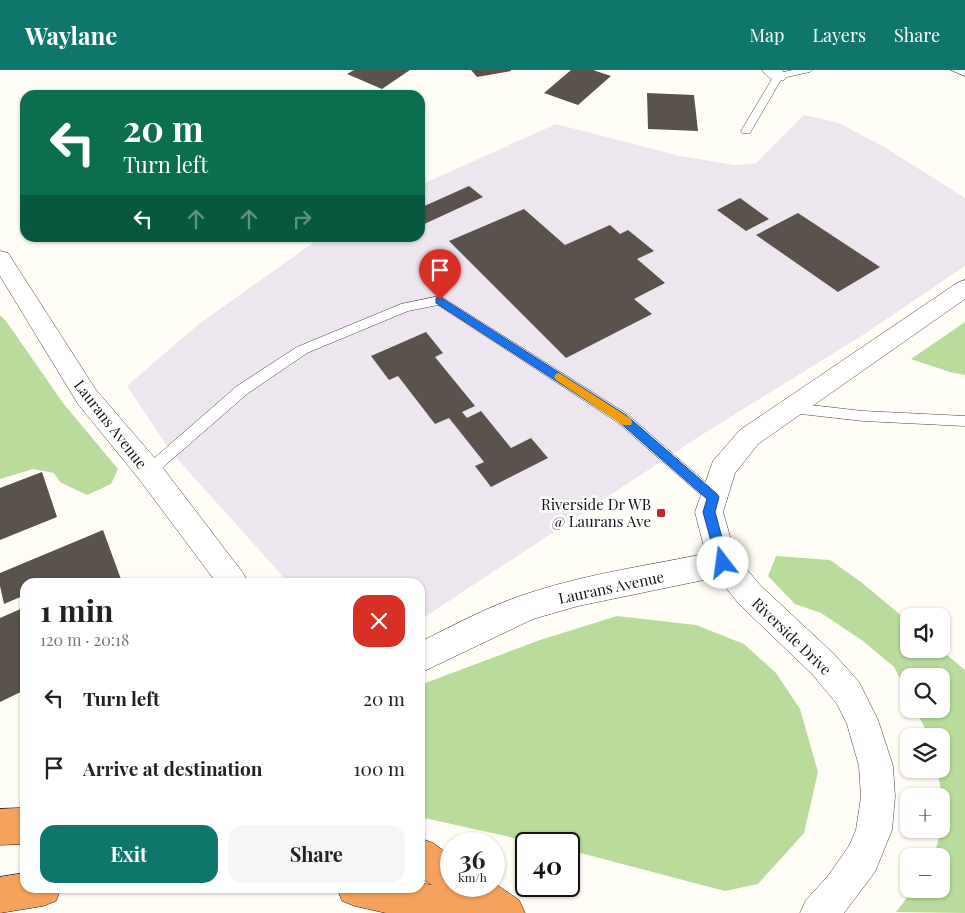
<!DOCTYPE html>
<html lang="en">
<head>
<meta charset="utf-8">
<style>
	:root { --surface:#fff; --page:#f6f6f6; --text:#222; --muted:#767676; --accent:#0f766e }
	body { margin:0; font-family:"Playfair Display",serif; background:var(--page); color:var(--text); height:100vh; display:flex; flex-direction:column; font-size:19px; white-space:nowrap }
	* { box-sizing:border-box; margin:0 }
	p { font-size:16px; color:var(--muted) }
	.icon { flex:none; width:28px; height:28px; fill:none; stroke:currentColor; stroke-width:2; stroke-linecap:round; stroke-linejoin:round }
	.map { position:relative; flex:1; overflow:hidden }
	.panel { position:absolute; left:20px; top:508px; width:405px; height:315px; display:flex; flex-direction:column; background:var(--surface); border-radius:15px; box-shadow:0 1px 4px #0004 }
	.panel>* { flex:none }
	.banner { position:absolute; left:20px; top:20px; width:405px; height:152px; border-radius:15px; box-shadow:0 1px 4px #0004; background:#0b6e4f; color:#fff; overflow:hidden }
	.controls { position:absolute; left:900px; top:538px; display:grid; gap:10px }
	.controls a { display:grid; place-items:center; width:50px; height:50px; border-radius:10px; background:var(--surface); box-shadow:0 1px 4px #0004; font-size:25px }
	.speed { position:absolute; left:440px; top:762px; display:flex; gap:10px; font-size:25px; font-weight:700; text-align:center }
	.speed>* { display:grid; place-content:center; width:65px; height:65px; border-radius:50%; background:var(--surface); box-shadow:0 1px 4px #0004; line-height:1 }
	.speed small { font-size:12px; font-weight:400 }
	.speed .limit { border:2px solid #111; border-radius:8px; background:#fff; color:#111 }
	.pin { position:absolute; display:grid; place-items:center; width:42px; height:42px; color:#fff; margin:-51px -21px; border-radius:50% 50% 50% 0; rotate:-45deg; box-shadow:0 0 5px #0007 }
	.pin .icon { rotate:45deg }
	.me { position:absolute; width:55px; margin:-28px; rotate:345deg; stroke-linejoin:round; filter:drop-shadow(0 0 4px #0008) }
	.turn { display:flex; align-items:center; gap:18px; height:105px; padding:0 20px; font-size:22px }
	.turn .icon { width:65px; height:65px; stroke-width:2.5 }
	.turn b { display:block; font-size:35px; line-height:42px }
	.lanes { display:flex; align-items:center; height:48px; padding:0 20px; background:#0003; justify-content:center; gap:25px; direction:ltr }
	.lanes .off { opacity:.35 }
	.round { display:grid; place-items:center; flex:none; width:52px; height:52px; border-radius:15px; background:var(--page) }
	.overview { display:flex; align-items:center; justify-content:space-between; height:85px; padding:0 20px }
	h1 { font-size:30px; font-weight:700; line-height:38px }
	.primary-button { display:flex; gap:10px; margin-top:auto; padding:10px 20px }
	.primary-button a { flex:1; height:58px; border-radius:15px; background:var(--accent); color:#fff; font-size:20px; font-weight:700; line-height:58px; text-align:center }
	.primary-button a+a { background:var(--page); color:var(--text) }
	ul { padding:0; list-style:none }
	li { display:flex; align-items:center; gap:15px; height:70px; padding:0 20px }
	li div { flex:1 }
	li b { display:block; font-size:19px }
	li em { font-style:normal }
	header { display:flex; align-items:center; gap:30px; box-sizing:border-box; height:70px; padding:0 25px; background:var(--accent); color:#fff }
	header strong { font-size:24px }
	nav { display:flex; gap:28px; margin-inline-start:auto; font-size:18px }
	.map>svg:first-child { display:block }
	.industrial { fill:#eee6ef }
	.forest { fill:#b9dc9c }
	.building { fill:#5a524d }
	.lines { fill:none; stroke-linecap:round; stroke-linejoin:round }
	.service-casing { stroke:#444; stroke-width:1 }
	.minor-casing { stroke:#444; stroke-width:1 }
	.tertiary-casing { stroke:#444; stroke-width:1 }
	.motorway-casing { stroke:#222; stroke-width:1 }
	.service { fill:#fff; fill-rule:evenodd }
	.minor { fill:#fff; fill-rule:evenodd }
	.tertiary { fill:#fff; fill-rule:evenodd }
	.motorway { fill:#f5a25d; fill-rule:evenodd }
	.route { fill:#1a73e8; stroke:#114b97 }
	.slow { fill:#f59e0b }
	.poi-dot { fill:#c4262e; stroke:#fff; stroke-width:2 }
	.labels { text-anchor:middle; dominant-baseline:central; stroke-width:5; stroke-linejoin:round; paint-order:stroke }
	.street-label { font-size:15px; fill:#111; stroke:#fff }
	.poi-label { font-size:15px; fill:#111; stroke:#fff; text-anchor:end }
</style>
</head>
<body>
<header>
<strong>Waylane</strong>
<nav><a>Map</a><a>Layers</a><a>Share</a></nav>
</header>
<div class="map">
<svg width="965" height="843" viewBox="0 0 965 843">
	<rect width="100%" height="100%" fill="#fffdf5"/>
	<path class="industrial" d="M 804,45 L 839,53 L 886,78 L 965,128 L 965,196 L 863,265 L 703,364 L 420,550 L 420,512 L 288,512 L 171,382 L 127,316 L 200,253 L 320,168 L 420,168 L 420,115 L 556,54 L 680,86 L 735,95 L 756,93 Z"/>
	<path class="forest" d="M 0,245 L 6,251 L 63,333 L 118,399 L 111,414 L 87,425 L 60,412 L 54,403 L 33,399 L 0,409 Z
		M 965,252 L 965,305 L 950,302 L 911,289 Z
		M 776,486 L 830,490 L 861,512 L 909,552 L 909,579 L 940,579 L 965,600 L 965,843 L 896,842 L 914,819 L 941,819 L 941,786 L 934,786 C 944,752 944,734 937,699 L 941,699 L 941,666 L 929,666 L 915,639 L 941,639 L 941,606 L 909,606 L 909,626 L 894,597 L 863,571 L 821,543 L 795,534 L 768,506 Z
		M 617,546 L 696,555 L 744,574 L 776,603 L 800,639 L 818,702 L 804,763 L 758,814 L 725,821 L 569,780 L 569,774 L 541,774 L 420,747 L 420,615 L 540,570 Z"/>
	<path class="building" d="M 354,0 L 410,0 L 382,19 L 347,4 Z
		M 471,0 L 511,0 L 511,1 L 477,7 Z
		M 571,0 L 593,0 L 611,6 L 578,35 L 544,23 Z
		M 647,23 L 694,25 L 698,61 L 648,59 Z
		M 469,116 L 483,127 L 420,156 L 420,138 Z
		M 740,128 L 769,149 L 746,161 L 717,140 Z
		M 524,139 L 565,175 L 610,155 L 620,164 L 628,160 L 654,181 L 637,189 L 665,213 L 634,229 L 652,244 L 566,288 L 449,171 Z
		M 798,143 L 880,197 L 838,222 L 756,165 Z
		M 426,262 L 443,283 L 435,287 L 475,336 L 462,342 L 467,348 L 481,341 L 511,378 L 531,368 L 548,388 L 491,417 L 475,396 L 484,392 L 449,348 L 435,354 L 398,306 L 389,310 L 371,286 Z
		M 42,402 L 57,447 L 0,470 L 0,418 Z
		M 103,460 L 122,512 L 25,512 L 25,525 L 4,534 L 0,516 L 0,503 Z
		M 25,537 L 25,620 L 0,632 L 0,548 Z"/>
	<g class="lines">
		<defs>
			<path id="service" d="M 793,0 L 812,0 L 810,2 L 782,8 L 750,63 L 742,63 L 741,61 L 775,4 Z
				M 951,0 L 965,0 L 965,6 Z
				M 440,226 L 627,344 L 718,423 L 721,427 L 718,431 L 713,433 L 708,431 L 617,352 L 438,235 L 408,241 L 307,283 L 247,324 L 154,405 L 149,407 L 144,405 L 142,401 L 144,397 L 237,316 L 297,277 L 401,234 Z
				M 792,333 L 863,341 L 965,346 L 965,356 L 863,351 L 792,343 L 787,342 L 785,338 L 787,334 Z"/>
			<path id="minor" d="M 762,0 L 782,0 L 787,6 L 784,10 C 774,12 768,8 762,0 Z
				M 0,181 L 8,183 L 96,320 L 159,393 L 243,503 L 248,512 L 216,512 L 139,409 L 78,334 L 0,206 Z
				M 723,480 L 733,484 L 738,493 L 733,502 L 699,511 L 578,536 L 533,549 L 420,603 L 420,572 C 456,554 493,534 532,522 C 594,502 659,494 723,480 Z"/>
			<path id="tertiary" d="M 965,210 L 965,229 L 758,374 L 735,403 L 723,442 L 736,487 L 761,516 L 834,584 L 859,612 L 878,650 L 893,696 L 895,727 L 892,760 L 875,802 L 844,843 L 800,843 L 806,830 L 828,806 L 849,776 L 856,760 L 861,727 L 859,696 L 847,654 L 837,634 L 812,604 L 739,534 L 713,502 L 708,493 L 695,442 L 713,391 L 740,360 L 957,213 Z"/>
			<path id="motorway" d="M 25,738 L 25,774 L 0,775 L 0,739 Z
				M 420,768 L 433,773 L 451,786 L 451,816 L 494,816 L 494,813 L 519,830 L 525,843 L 386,843 L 355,836 L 342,831 L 337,818 L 420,818 L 420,813 L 432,815 L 420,808 Z
				M 25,803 L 25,818 L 61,818 L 56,831 L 43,836 L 0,843 L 0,807 Z"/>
		</defs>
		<use href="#service" class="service-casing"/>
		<use href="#minor" class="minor-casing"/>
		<use href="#tertiary" class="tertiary-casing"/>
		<use href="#motorway" class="motorway-casing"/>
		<use href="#service" class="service"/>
		<use href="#minor" class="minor"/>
		<use href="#tertiary" class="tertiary"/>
		<use href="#motorway" class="motorway"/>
	</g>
	<path class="route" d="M 440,227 L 626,345 L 717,424 L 719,427 L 715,442 L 729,493 L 727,497 L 723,498 L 718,497 L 717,493 L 703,442 L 707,429 L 618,351 L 436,233 L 436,228 Z"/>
	<path class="slow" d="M 559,303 L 631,349 L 632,352 L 631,355 L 623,355 L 556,310 L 554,307 L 556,304 Z"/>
	<rect class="poi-dot" x="656" y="438" width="10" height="10" rx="2.5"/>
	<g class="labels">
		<g class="street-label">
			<text transform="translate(111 354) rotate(52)">Laurans Avenue</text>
			<text transform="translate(611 517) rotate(-12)">Laurans Avenue</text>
			<text transform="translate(792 566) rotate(44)">Riverside Drive</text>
		</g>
		<g class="poi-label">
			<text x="651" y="434">Riverside Dr WB<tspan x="651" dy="17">@ Laurans Ave</tspan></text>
		</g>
	</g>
</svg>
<div class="controls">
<a><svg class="icon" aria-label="sound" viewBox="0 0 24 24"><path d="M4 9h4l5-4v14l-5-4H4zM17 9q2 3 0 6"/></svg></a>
<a><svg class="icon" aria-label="search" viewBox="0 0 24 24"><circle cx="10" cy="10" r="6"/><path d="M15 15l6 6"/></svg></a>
<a><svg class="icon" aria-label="layers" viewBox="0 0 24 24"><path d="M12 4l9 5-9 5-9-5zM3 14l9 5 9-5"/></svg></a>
<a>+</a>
<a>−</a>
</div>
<div class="speed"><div>36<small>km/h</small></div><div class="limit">40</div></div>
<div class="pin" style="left:440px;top:230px;background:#d93025"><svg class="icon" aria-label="arrive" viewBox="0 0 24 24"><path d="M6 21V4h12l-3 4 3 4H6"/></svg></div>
<svg class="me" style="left:723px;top:493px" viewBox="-20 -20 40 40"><circle r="19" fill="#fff"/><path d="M0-13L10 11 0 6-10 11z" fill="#1a73e8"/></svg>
<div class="banner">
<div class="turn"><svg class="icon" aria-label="left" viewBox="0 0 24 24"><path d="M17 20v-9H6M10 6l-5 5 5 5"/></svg><div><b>20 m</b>Turn left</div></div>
<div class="lanes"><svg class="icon" aria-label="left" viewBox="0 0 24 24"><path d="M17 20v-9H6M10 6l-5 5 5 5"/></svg><svg class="icon off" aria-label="ahead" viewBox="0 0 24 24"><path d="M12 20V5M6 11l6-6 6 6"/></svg><svg class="icon off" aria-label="ahead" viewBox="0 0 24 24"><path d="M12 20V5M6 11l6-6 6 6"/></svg><svg class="icon off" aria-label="right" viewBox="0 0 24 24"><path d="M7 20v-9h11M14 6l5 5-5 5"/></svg></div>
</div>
<section class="panel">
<div class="overview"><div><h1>1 min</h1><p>120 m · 20:18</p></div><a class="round" style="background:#d93025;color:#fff"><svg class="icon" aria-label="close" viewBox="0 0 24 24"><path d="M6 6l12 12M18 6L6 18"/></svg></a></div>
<ul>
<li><svg class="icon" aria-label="left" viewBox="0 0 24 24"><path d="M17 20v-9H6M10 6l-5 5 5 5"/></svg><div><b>Turn left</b></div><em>20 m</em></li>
<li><svg class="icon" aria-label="arrive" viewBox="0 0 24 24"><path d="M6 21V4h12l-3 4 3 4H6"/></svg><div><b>Arrive at destination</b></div><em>100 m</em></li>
</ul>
<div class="primary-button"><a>Exit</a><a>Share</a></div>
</section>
</div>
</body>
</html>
